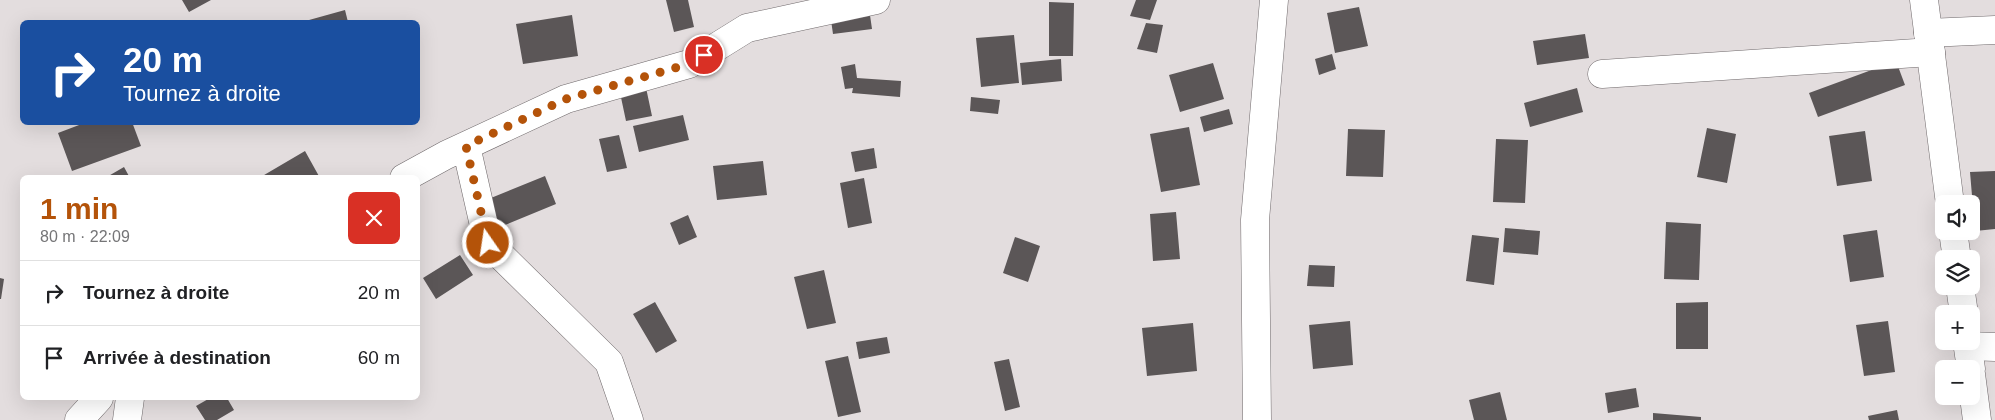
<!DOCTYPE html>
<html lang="fr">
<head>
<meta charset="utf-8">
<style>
	:root { --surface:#fff; --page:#f6f6f6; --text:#202124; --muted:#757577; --line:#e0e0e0; --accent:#b45309 }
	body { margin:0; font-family:Arial,sans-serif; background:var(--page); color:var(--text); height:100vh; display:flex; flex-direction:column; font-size:19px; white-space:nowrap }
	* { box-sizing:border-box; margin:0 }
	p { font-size:16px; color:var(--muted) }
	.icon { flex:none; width:28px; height:28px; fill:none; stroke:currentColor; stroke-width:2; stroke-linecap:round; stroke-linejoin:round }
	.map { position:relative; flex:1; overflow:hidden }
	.details { position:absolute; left:20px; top:175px; width:400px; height:225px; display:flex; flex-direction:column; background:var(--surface); border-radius:8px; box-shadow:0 5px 20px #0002 }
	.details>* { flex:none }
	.top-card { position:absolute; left:20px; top:20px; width:400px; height:105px; border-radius:8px; box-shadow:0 5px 20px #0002; background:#1a4fa0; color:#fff; overflow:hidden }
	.controls { position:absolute; left:1935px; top:195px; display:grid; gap:10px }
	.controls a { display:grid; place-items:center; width:45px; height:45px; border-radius:8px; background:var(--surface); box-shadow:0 5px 20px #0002; font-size:25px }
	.pin { position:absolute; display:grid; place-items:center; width:42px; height:42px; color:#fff; margin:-21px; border:2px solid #fff; border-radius:50%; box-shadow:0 1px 5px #0007 }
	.me { position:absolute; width:55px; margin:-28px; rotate:347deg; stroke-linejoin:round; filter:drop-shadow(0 0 4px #0008) }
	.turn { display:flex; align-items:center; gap:18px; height:105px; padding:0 20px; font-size:22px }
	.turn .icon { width:65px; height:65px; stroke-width:2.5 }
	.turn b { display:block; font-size:35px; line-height:42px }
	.round { display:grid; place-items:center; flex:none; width:52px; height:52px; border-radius:8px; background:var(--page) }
	.head { display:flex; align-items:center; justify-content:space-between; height:85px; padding:0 20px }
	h1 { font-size:30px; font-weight:600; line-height:38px; color:var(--accent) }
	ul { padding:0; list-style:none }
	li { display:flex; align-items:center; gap:15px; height:65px; padding:0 20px; border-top:1px solid var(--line) }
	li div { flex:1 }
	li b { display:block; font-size:19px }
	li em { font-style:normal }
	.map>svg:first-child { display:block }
	.building { fill:#5b5657 }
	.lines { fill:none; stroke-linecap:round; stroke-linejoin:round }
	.minor-casing { stroke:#6f696b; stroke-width:29 }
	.tertiary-casing { stroke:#6f696b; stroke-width:29 }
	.minor { stroke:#fff; stroke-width:28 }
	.tertiary { stroke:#fff; stroke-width:28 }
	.route { stroke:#b45309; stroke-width:9; stroke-dasharray:0 16.2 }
</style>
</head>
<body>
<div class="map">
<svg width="1995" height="420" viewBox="0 0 1995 420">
	<rect width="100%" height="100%" fill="#e3ddde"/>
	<path class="building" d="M 182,0 L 211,0 L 189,12 Z
		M 666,0 L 688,0 L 694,27 L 674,32 Z
		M 1136,0 L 1157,0 L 1150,20 L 1130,16 Z
		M 1049,2 L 1074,3 L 1073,56 L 1049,56 Z
		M 1359,7 L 1368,46 L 1335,53 L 1327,13 Z
		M 345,10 L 348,22 L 310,22 L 309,20 Z
		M 572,15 L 578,56 L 523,64 L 516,24 Z
		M 870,15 L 872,29 L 833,34 L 831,20 Z
		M 1146,23 L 1163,25 L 1157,53 L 1137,49 Z
		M 1585,34 L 1589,58 L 1537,65 L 1533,41 Z
		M 1014,35 L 1019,83 L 981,87 L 976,38 Z
		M 1332,54 L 1336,69 L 1319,75 L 1315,59 Z
		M 1061,59 L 1062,81 L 1022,85 L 1020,63 Z
		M 1896,61 L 1905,85 L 1818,117 L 1809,93 Z
		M 1213,63 L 1224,99 L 1180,112 L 1169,75 Z
		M 855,64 L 857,78 L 901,81 L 900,97 L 852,93 L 853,88 L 845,89 L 841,67 Z
		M 645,83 L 652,116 L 626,121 L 619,88 Z
		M 1577,88 L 1583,112 L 1530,127 L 1524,103 Z
		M 971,97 L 1000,100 L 998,114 L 970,111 Z
		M 1229,109 L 1233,124 L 1204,132 L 1200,117 Z
		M 683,115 L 689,140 L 639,152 L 633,126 Z
		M 87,122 L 132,122 L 141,146 L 72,171 L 58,133 Z
		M 1189,127 L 1200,185 L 1161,192 L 1150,134 Z
		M 1707,128 L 1736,134 L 1727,183 L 1697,177 Z
		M 1348,129 L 1385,130 L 1383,177 L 1346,176 Z
		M 1865,131 L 1872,181 L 1837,186 L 1829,136 Z
		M 619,135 L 627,168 L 607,172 L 599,139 Z
		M 1496,139 L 1528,140 L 1525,203 L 1493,202 Z
		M 874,148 L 877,168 L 855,172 L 851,152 Z
		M 305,151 L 320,178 L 259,178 Z
		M 763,161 L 767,195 L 717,200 L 713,166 Z
		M 124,167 L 130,178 L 105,178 Z
		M 1995,171 L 1995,229 L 1975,231 L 1970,172 Z
		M 545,176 L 556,204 L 498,228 L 486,200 Z
		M 864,178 L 872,223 L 848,228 L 840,183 Z
		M 1176,212 L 1180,259 L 1153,261 L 1150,214 Z
		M 688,215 L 697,237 L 679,245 L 670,223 Z
		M 1666,222 L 1701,224 L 1699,280 L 1664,279 Z
		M 1505,228 L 1540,231 L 1538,255 L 1503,252 Z
		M 1877,230 L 1884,277 L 1850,282 L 1843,235 Z
		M 1472,235 L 1499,238 L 1494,285 L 1466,281 Z
		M 1015,237 L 1040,246 L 1028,282 L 1003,273 Z
		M 460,255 L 473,275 L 436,299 L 423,278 Z
		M 1309,265 L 1335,266 L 1334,287 L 1307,286 Z
		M 824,270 L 836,323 L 807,329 L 794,277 Z
		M 0,278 L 4,279 L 1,299 L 0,299 Z
		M 655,302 L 677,341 L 656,353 L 633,314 Z
		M 1708,302 L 1708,349 L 1676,349 L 1676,303 Z
		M 1350,321 L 1353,365 L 1313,369 L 1309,325 Z
		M 1888,321 L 1895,372 L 1864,376 L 1856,325 Z
		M 1193,323 L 1197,371 L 1147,376 L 1142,328 Z
		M 887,337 L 890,353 L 859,359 L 856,342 Z
		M 848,356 L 861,412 L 838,417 L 825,361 Z
		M 1009,359 L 1020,407 L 1005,411 L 994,362 Z
		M 1636,388 L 1639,407 L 1608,413 L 1605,393 Z
		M 1500,392 L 1507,420 L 1474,420 L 1469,400 Z
		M 210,398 L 227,398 L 234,410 L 217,420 L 205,420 L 196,406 Z
		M 1897,410 L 1899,420 L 1869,420 L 1868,416 Z
		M 1653,413 L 1701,417 L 1701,420 L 1653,420 Z"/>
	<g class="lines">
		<defs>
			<path id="minor" d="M 1928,33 L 1995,30
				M 1602,74 L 1931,52
				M 466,146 L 488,243 L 609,362 L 629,420
				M 404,178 L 446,155 L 566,99 L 689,64 L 747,28 L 876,0
				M 1968,346 L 1995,347
				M 79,420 L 99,398
				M 127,420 L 130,398
				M 1257,420 L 1255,220 L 1274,0"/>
			<path id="tertiary" d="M 1924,0 L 1950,204
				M 1953,231 L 1957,259
				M 1960,286 L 1964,314
				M 1967,341 L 1971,369
				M 1971,374 L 1977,420"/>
		</defs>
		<use href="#minor" class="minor-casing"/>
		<use href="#tertiary" class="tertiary-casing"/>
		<use href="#minor" class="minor"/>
		<use href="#tertiary" class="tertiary"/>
	</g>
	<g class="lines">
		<path class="route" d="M 488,243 L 466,146 L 566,99 L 689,64 L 704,55"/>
	</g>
</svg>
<div class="controls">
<a><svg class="icon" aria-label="sound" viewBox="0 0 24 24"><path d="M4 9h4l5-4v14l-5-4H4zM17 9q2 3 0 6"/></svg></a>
<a><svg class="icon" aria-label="layers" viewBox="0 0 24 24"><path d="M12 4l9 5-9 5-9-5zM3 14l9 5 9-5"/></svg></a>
<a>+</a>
<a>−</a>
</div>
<div class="pin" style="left:704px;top:55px;background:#d93025"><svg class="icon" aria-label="arrive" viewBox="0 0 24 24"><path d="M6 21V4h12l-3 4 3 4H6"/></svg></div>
<svg class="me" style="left:488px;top:243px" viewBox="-20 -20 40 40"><circle r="17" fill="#b45309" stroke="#fff" stroke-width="3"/><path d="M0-11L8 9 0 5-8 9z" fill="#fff"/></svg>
<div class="top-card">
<div class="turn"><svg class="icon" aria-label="right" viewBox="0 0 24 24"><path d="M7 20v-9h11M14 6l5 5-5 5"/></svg><div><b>20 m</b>Tournez à droite</div></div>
</div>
<section class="details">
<div class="head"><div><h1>1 min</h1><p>80 m · 22:09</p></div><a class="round" style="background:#d93025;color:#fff"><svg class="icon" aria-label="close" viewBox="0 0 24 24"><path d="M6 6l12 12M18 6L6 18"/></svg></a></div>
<ul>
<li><svg class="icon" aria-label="right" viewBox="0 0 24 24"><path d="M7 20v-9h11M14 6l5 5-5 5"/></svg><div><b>Tournez à droite</b></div><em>20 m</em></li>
<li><svg class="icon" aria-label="arrive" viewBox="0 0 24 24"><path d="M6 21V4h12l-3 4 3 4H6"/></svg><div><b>Arrivée à destination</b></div><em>60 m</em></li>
</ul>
</section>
</div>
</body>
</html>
